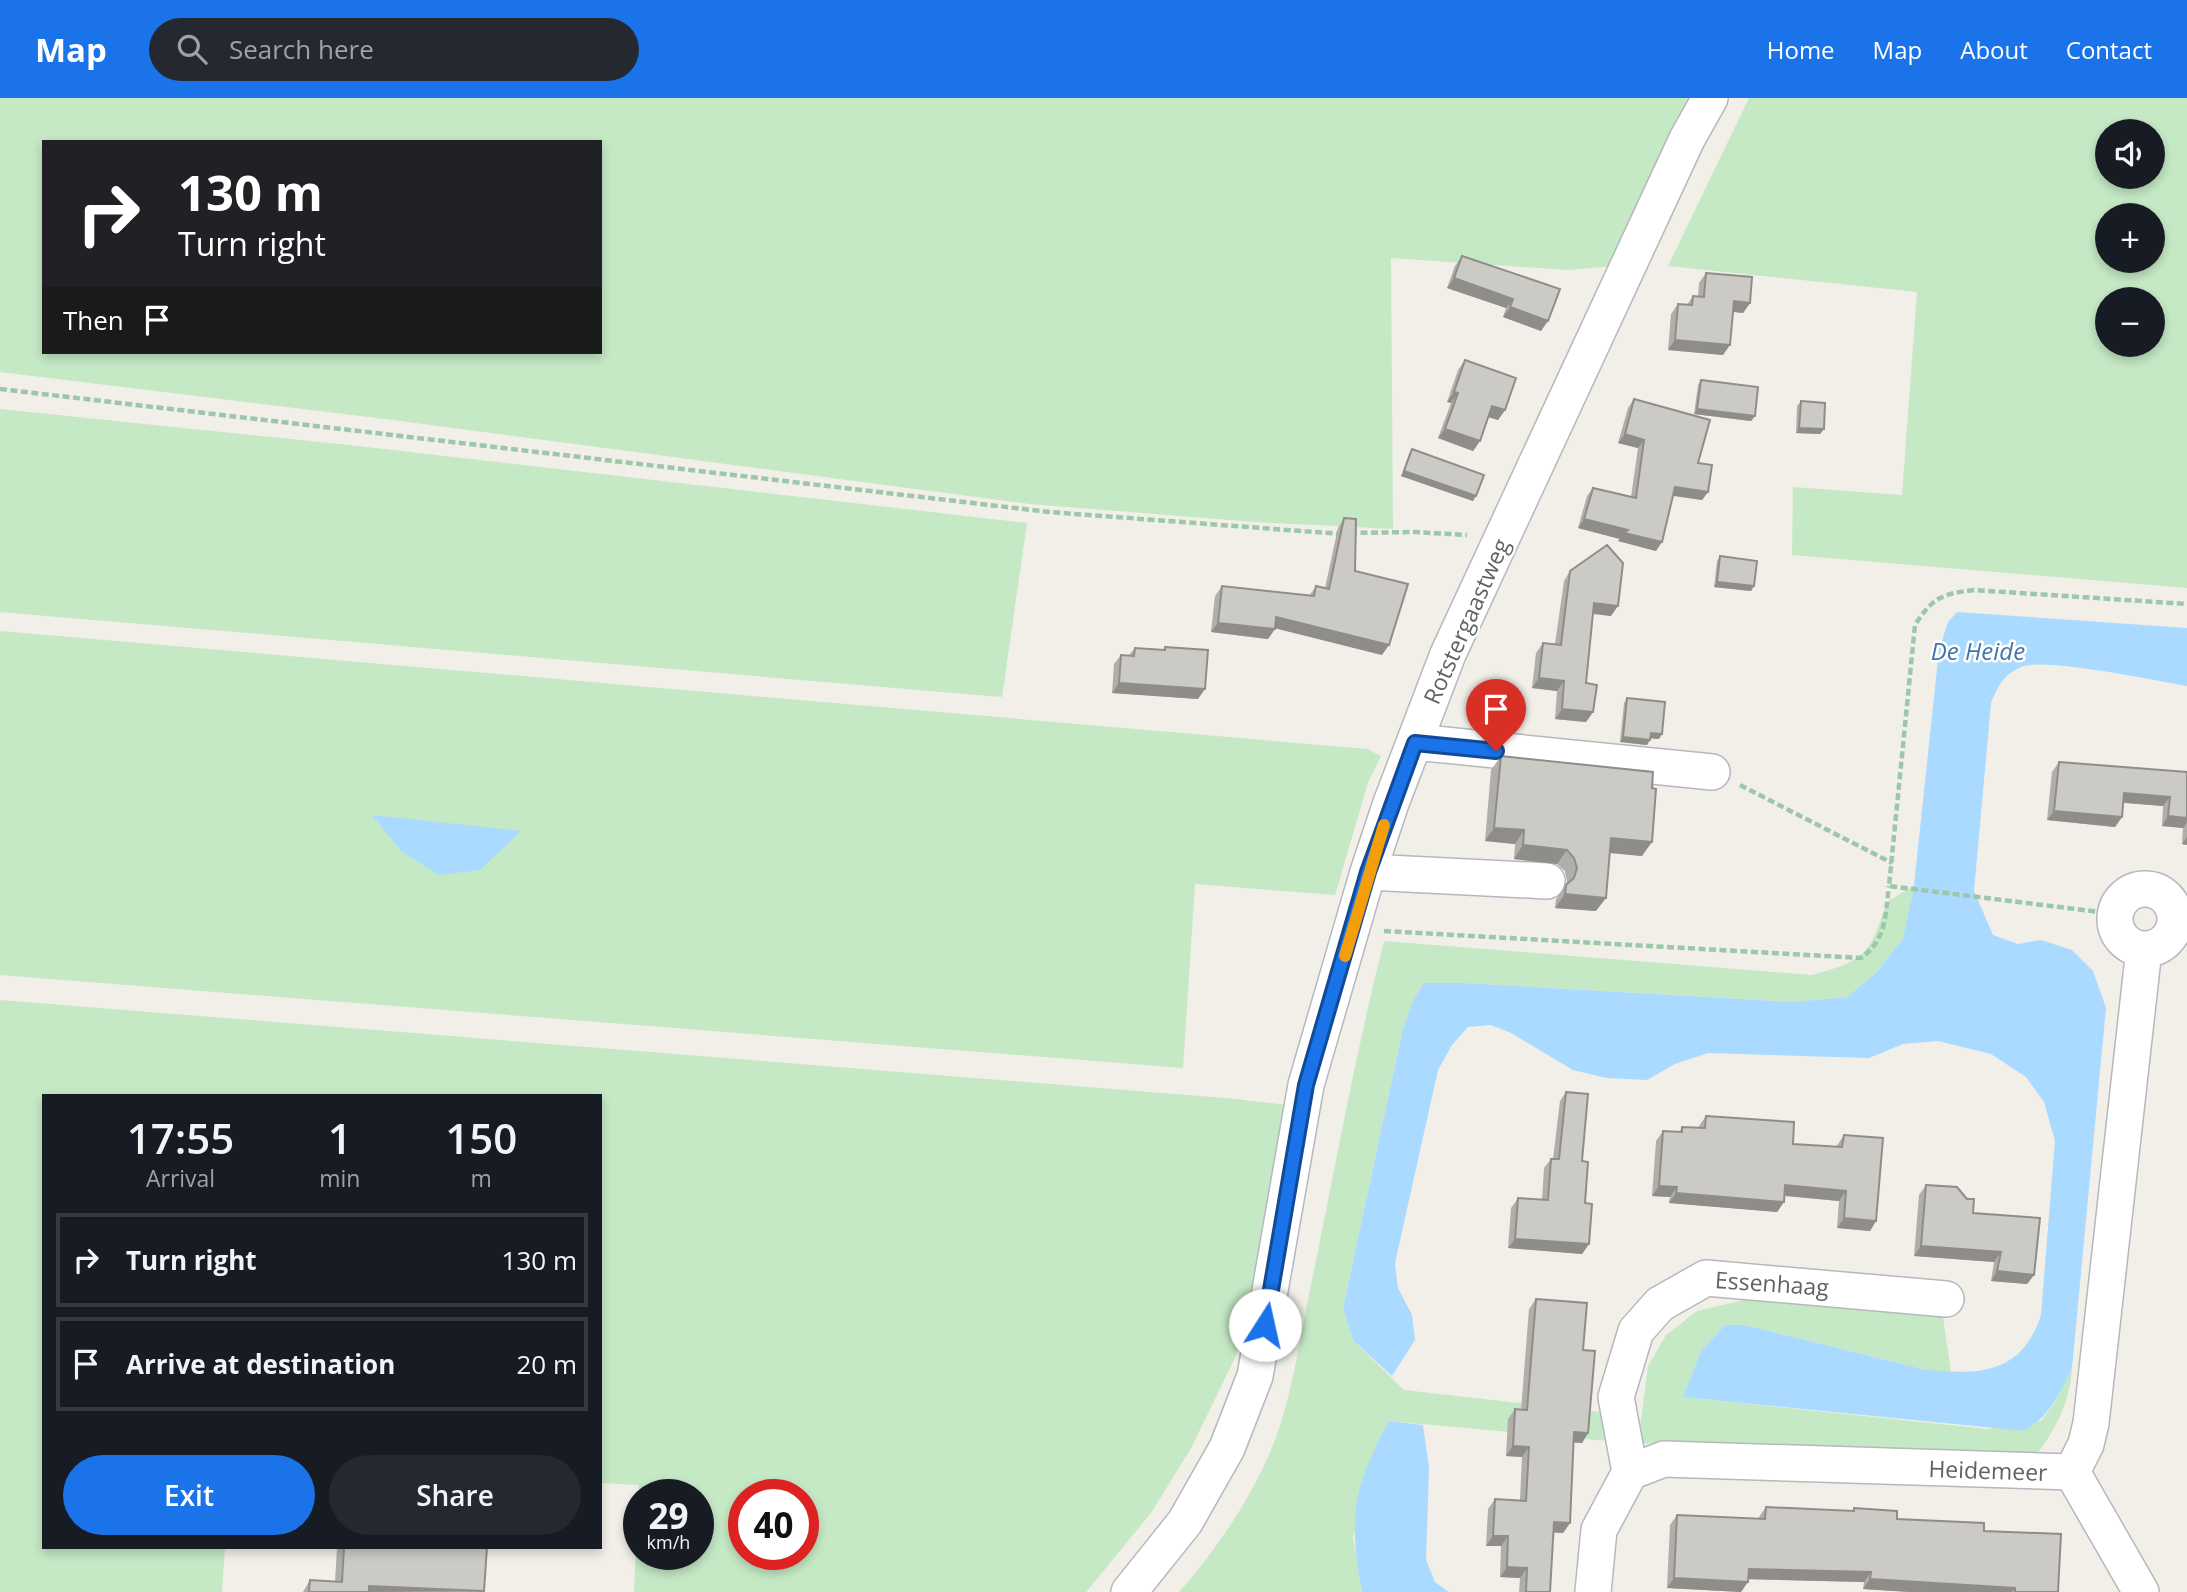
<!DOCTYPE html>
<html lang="en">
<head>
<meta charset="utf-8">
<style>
	:root { --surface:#171b24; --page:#242831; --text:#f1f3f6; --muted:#9ea1a6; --line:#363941; --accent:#1a73e8 }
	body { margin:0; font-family:"Open Sans",sans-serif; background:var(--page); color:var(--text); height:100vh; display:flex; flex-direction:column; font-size:26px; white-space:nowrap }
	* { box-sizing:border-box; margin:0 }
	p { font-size:23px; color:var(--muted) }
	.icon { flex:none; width:38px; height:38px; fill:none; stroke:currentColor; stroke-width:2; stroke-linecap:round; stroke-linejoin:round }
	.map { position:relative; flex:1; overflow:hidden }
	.drawer { position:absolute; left:42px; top:996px; width:560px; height:455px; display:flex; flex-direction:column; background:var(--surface); border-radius:0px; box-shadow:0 4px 10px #0003 }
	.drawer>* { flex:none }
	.banner { position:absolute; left:42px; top:42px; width:560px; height:214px; border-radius:0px; box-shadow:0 4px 10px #0003; background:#202124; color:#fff; overflow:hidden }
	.controls { position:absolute; left:2095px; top:21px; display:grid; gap:14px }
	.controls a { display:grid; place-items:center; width:70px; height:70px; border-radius:50%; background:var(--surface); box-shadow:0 4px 10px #0003; font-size:35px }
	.speed { position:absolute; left:623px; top:1381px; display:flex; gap:14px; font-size:35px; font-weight:700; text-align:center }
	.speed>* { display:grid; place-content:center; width:91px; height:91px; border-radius:50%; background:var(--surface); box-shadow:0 4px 10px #0003; line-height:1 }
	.speed small { font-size:18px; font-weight:400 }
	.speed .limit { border:10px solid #d22; background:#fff; color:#111 }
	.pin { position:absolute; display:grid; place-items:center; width:60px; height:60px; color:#fff; margin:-72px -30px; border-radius:50% 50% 50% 0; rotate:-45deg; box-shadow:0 0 7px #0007 }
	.pin .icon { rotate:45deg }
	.me { position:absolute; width:77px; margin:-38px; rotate:10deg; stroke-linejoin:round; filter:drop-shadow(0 0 5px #0008) }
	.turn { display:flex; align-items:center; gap:24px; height:147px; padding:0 21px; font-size:32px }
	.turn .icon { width:91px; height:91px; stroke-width:2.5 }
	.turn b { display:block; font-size:49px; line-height:60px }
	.then { display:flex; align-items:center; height:66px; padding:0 21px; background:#0003; gap:14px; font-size:26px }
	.eta { display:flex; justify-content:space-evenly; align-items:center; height:119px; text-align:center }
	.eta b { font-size:42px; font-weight:600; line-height:49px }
	.action { display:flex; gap:14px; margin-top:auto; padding:14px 21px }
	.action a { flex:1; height:80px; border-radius:42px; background:var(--accent); color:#fff; font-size:28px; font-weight:600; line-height:80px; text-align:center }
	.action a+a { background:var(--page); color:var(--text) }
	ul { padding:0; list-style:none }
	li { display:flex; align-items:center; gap:21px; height:94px; margin:0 14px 10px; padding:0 7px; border:4px solid var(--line); border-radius:0px }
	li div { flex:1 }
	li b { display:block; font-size:26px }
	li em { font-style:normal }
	header { display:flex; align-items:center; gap:42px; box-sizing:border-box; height:98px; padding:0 35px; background:var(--accent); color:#fff }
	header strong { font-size:33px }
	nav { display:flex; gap:38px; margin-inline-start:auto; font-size:24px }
	.search { width:490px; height:63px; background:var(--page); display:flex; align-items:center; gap:18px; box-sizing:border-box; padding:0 24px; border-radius:38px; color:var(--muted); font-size:26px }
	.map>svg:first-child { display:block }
	.green { fill:#c5e8c5; fill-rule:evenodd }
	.water { fill:#aadaff }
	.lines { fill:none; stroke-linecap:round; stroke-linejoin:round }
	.minor-casing { stroke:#b5b8bc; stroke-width:38 }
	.path { stroke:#9cc7a9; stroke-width:4.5; stroke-dasharray:7 3.5; stroke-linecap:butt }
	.minor { stroke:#fff; stroke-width:35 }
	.wall { fill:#afaea9 }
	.shaded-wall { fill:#8f8d8a }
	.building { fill:#cccac5; stroke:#8f8d8a; stroke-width:2 }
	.route-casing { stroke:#114b97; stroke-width:18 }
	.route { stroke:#1a73e8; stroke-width:12 }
	.slow { stroke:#f59e0b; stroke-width:12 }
	.labels { text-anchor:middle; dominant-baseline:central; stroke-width:5; stroke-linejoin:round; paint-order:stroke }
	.street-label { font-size:23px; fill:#5f6368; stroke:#fff }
	.water-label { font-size:24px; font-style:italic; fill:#4174aa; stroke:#fff }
</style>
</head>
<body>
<header>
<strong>Map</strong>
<div class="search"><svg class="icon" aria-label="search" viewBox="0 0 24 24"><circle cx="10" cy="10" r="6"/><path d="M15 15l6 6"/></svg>Search here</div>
<nav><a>Home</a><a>Map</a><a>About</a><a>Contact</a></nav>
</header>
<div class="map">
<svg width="2187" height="1494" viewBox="0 0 2187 1494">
	<rect width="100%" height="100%" fill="#f1efe8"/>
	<path class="green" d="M 0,0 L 1694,0 L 1615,168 L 1567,172 L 1391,160 L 1393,431 L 1255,424 L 1030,406 L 393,322 L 0,274 ZM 44,44 L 600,44 L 600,254 L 44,254 Z
		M 1749,0 L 2187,0 L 2187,490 L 1792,457 L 1793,389 L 1902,397 L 1917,194 L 1668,168 ZM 2107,33 L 2152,33 L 2152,79 L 2107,79 ZM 2107,117 L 2152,117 L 2152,163 L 2107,163 ZM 2107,201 L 2152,201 L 2152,247 L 2107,247 Z
		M 0,311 L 349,347 L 1027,425 L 1002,599 L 0,514 Z
		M 0,533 L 1367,651 L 1381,658 L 1368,685 L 1335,797 L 1195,786 L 1183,970 L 0,877 Z
		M 1914,787 L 1903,840 L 1877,874 L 1847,899 L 1793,904 L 1464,885 L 1402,935 L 1343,1210 L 1353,1242 L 1404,1292 L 1609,1315 L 1608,1343 L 1389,1323 L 1353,1439 L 1362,1494 L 1179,1494 C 1216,1452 1246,1408 1269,1357 C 1292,1304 1299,1243 1311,1187 C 1335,1072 1355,957 1384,843 L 1812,877 C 1867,862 1869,857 1887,804 Z
		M 0,902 L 1225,1000 L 1288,1007 L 1250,1209 L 1235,1260 L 1190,1352 L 1151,1415 L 1086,1494 L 634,1494 L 639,1387 L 600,1385 L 600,998 L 44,998 L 44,1449 L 225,1449 L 222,1494 L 0,1494 ZM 639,1396 L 698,1396 L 698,1456 L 639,1456 ZM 744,1396 L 803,1396 L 803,1456 L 744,1456 Z
		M 1748,1201 L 1943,1219 L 1951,1275 L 1923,1271 L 1744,1227 L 1725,1227 L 1701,1253 L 1683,1299 L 1988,1331 L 2041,1323 L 2054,1306 L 2072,1270 C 2070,1305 2055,1333 2034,1360 L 1638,1345 L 1648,1268 L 1666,1237 L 1697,1213 Z"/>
	<path class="water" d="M 1957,514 L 2187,530 L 2187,588 C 2156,583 2044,559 2021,569 C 2003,577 1998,588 1991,605 L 1974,793 L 1993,837 L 2018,846 L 2041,842 L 2072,852 L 2093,873 L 2106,910 L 2072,1270 C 2059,1297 2050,1318 2024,1333 L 1683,1299 L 1701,1253 L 1725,1227 L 1744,1227 L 1923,1271 C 1978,1278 2022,1276 2041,1217 L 2055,1043 L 2044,1004 L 2026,979 L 1991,956 L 1938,943 L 1903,946 L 1869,960 L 1708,955 L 1675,966 L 1647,982 L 1606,980 L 1573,972 L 1511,935 L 1491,927 L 1468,929 L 1452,947 L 1438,972 L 1395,1165 L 1398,1190 L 1412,1217 L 1415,1242 L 1392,1278 L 1353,1242 L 1343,1210 L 1402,935 L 1413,903 L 1424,885 L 1464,885 L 1793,904 L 1847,899 L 1877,874 L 1903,840 L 1914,787 L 1939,552 L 1948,524 Z
		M 372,717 L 521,733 L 480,772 L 439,777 L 402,754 Z
		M 1389,1323 L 1423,1327 L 1429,1369 L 1426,1462 L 1435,1484 L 1449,1494 L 1362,1494 C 1348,1419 1353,1390 1389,1323 Z"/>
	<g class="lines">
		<defs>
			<path id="minor" d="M 1415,644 L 1712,674
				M 1368,774 L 1547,783
				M2115 821a30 30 0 1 1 60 0a30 30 0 1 1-60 0Z
				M 1630,1374 L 1616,1299 L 1636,1233 L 1660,1206 L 1706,1180 L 1946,1201
				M 2072,1374 L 2141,1494
				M 1129,1494 L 1185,1424 L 1227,1350 L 1255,1278 L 1306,987 L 1368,774 L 1391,705 L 1448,556 L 1687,41 L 1710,0
				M 1593,1494 L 1599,1432 L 1630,1374 L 1664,1361 L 2072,1374 L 2086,1346 L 2091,1325 L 2144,851"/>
		</defs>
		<use href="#minor" class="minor-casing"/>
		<path class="path" d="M 0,291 L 1049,414 L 1341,436
			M 1350,435 L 1414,434 L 1467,437
			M 1740,687 L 1892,765
			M 2116,816 L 1889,788 L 1915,527 C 1933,499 1942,496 1974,492 L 2187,506
			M 1384,833 L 1861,860 C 1887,841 1885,818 1889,788"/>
		<use href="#minor" class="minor"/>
	</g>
	<path class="wall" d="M 1462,158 L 1560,191 L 1541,233 L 1503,219 L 1506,210 L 1447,190 L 1455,168 Z
		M 1706,175 L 1750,205 L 1743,215 L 1733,214 L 1723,257 L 1668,252 L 1671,216 L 1678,206 L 1687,207 L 1693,198 L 1698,199 L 1699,185 Z
		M 1465,262 L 1505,312 L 1498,322 L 1488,319 L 1480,343 L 1473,353 L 1438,340 L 1451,305 L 1447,304 L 1458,272 Z
		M 1701,282 L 1755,318 L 1751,323 L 1694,316 L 1698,287 Z
		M 1634,301 L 1698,365 L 1708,394 L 1702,402 L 1673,398 L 1656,453 L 1618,443 L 1620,441 L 1578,430 L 1587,398 L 1593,390 L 1631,399 L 1638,350 L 1618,345 L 1628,310 Z
		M 1801,303 L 1824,331 L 1820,336 L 1796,335 L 1797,308 Z
		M 1412,351 L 1473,403 L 1401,378 L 1409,356 Z
		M 1344,420 L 1355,473 L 1382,557 L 1275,530 L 1268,541 L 1211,534 L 1215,498 L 1222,488 L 1309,498 L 1316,488 L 1325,490 L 1338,430 Z
		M 1720,458 L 1754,488 L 1751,493 L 1714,489 L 1717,463 Z
		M 1570,473 L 1611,518 L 1593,516 L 1586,585 L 1593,614 L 1586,624 L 1555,621 L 1557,593 L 1532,590 L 1536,555 L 1543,545 L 1555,546 L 1564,483 Z
		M 1165,549 L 1198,601 L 1112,595 L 1114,566 L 1121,557 L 1129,557 L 1135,550 L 1163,552 Z
		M 1627,600 L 1659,641 L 1650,640 L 1647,647 L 1620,644 L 1624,605 Z
		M 1501,658 L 1642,758 L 1609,755 L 1596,813 L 1555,810 L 1556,801 L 1566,787 L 1567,783 L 1565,773 L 1557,766 L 1514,761 L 1515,746 L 1485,743 L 1491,672 Z
		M 2059,664 L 2187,674 L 2187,747 L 2182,746 L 2183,730 L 2162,728 L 2163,708 L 2123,705 L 2122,719 L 2115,729 L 2047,722 L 2052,674 Z
		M 1566,994 L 1582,1063 L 1589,1146 L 1582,1156 L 1508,1150 L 1511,1110 L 1518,1100 L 1542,1102 L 1544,1070 L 1551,1061 L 1553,1061 L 1560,1003 Z
		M 1706,1018 L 1793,1046 L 1836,1049 L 1844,1037 L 1876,1123 L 1870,1133 L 1837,1130 L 1839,1103 L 1784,1098 L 1784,1104 L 1777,1114 L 1669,1105 L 1670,1099 L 1652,1098 L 1656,1043 L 1663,1033 L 1679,1034 L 1682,1029 L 1699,1030 L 1699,1028 Z
		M 1926,1087 L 1973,1115 L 2034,1177 L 2027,1186 L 1991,1183 L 1994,1164 L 1914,1158 L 1919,1097 Z
		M 1536,1201 L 1583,1252 L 1588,1335 L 1582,1345 L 1573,1344 L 1570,1425 L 1563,1435 L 1553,1434 L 1550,1494 L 1519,1494 L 1520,1480 L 1500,1479 L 1501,1448 L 1486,1448 L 1488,1411 L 1495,1401 L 1520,1402 L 1522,1359 L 1506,1358 L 1508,1321 L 1515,1311 L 1521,1312 L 1529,1211 Z
		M 1766,1409 L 1852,1413 L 1854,1410 L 1897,1421 L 1984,1433 L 2058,1494 L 1910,1494 L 1863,1491 L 1864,1484 L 1748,1481 L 1741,1494 L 1667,1490 L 1670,1427 L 1677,1417 L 1759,1421 L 1759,1419 Z
		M 337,1449 L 487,1449 L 484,1494 L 303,1494 L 310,1482 L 335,1484 Z"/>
	<path class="shaded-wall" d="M 1454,180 L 1513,201 L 1506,210 L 1447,190 Z
		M 1734,203 L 1750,205 L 1743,215 L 1727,213 Z
		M 1510,209 L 1548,223 L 1541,233 L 1503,219 Z
		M 1675,242 L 1730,247 L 1723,257 L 1668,252 Z
		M 1454,294 L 1458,295 L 1451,305 L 1447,304 Z
		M 1492,308 L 1505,312 L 1498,322 L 1485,318 Z
		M 1697,311 L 1755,318 L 1751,323 L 1694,316 Z
		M 1799,330 L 1824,331 L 1820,336 L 1796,335 Z
		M 1445,331 L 1480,343 L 1473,353 L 1438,340 Z
		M 1625,336 L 1644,342 L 1638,350 L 1618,345 Z
		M 1404,373 L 1476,398 L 1473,403 L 1401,378 Z
		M 1675,389 L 1708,394 L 1702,402 L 1669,397 Z
		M 1584,421 L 1628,432 L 1662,444 L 1656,453 L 1618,443 L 1620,441 L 1578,430 Z
		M 1717,484 L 1754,488 L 1751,493 L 1714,489 Z
		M 1594,505 L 1618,508 L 1611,518 L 1588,515 Z
		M 1276,519 L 1389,547 L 1382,557 L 1270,529 Z
		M 1218,525 L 1275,531 L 1268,541 L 1211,534 Z
		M 1539,580 L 1564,583 L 1557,593 L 1532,590 Z
		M 1119,585 L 1205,591 L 1198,601 L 1112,595 Z
		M 1562,611 L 1593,614 L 1586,624 L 1555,621 Z
		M 1651,635 L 1662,636 L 1659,641 L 1647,640 Z
		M 1623,639 L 1650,642 L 1647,647 L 1620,644 Z
		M 2124,695 L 2170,699 L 2163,708 L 2117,704 Z
		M 2054,713 L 2122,719 L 2115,729 L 2047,722 Z
		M 2168,718 L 2187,720 L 2187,724 L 2183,730 L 2162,728 Z
		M 1494,730 L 1524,732 L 1515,746 L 1485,743 Z
		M 2187,739 L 2187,747 L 2182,746 Z
		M 1611,740 L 1652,744 L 1642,758 L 1601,754 Z
		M 1523,747 L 1567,752 L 1557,766 L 1514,761 Z
		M 1565,796 L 1606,800 L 1596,813 L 1555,810 Z
		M 1785,1087 L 1846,1093 L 1839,1103 L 1778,1097 Z
		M 1659,1088 L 1677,1089 L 1670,1099 L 1652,1098 Z
		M 1676,1095 L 1784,1104 L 1777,1114 L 1669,1105 Z
		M 1844,1120 L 1876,1123 L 1870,1133 L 1837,1130 Z
		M 1515,1141 L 1589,1146 L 1582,1156 L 1508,1150 Z
		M 1921,1148 L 2001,1154 L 1994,1164 L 1914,1158 Z
		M 1997,1173 L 2034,1177 L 2027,1186 L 1991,1183 Z
		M 1574,1334 L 1588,1335 L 1582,1345 L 1567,1344 Z
		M 1513,1348 L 1529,1349 L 1522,1359 L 1506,1358 Z
		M 1554,1424 L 1570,1425 L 1563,1435 L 1547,1434 Z
		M 1493,1438 L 1508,1438 L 1501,1448 L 1486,1448 Z
		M 1507,1469 L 1527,1470 L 1520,1480 L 1500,1479 Z
		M 1749,1471 L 1871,1474 L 1864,1484 L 1742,1481 Z
		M 1674,1480 L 1748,1484 L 1741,1494 L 1667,1490 Z
		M 1870,1481 L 2015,1490 L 2012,1494 L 1910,1494 L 1863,1491 Z
		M 369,1488 L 484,1493 L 364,1494 Z"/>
	<path class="building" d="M 1462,158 L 1560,191 L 1548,223 L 1510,209 L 1513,201 L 1454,180 Z
		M 1706,175 L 1752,179 L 1750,205 L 1734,203 L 1730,247 L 1675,242 L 1678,206 L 1692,207 L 1693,198 L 1704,199 Z
		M 1465,262 L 1516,280 L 1505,312 L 1492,308 L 1480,343 L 1445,331 L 1458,295 L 1454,294 Z
		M 1701,282 L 1758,289 L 1755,318 L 1697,311 Z
		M 1634,301 L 1710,322 L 1698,365 L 1712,367 L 1708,394 L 1675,389 L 1662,444 L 1624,435 L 1628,432 L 1584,421 L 1593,390 L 1636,400 L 1644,342 L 1625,336 Z
		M 1801,303 L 1825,305 L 1824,331 L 1799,330 Z
		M 1412,351 L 1484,377 L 1476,398 L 1404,373 Z
		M 1344,420 L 1356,421 L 1355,473 L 1408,486 L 1389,547 L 1276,519 L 1275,531 L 1218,525 L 1222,488 L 1314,498 L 1316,488 L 1329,491 Z
		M 1607,447 L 1623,465 L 1618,508 L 1594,505 L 1586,585 L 1597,587 L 1593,614 L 1562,611 L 1564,583 L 1539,580 L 1543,545 L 1561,547 L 1570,473 Z
		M 1720,458 L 1757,463 L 1754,488 L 1717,484 Z
		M 1165,549 L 1208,552 L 1205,591 L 1119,585 L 1121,557 L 1134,558 L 1135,550 L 1165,552 Z
		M 1627,600 L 1665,604 L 1662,636 L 1651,635 L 1650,642 L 1623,639 Z
		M 1501,658 L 1653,674 L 1652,690 L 1656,691 L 1652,744 L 1611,740 L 1606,800 L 1565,796 L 1566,787 L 1574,780 L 1577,770 L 1574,760 L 1567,752 L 1523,747 L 1524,732 L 1494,730 Z
		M 2059,664 L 2187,674 L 2187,720 L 2168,718 L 2170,699 L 2124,695 L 2122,719 L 2054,713 Z
		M 1566,994 L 1588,996 L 1582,1063 L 1588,1064 L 1585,1105 L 1592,1106 L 1589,1146 L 1515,1141 L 1518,1100 L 1548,1102 L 1551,1061 L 1559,1061 Z
		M 1706,1018 L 1794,1024 L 1793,1046 L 1842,1049 L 1844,1037 L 1883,1040 L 1876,1123 L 1844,1120 L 1846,1093 L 1785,1087 L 1784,1104 L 1676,1095 L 1677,1089 L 1659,1088 L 1663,1033 L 1682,1034 L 1682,1029 L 1705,1030 Z
		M 1926,1087 L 1957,1089 L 1967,1101 L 1974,1101 L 1973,1115 L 2040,1120 L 2034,1177 L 1997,1173 L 2001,1154 L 1921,1148 Z
		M 1536,1201 L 1587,1205 L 1583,1252 L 1595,1253 L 1588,1335 L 1574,1334 L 1570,1425 L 1554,1424 L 1550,1494 L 1526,1494 L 1527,1470 L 1507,1469 L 1508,1438 L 1493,1438 L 1495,1401 L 1526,1403 L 1529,1349 L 1513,1348 L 1515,1311 L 1527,1312 Z
		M 1766,1409 L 1854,1413 L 1854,1410 L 1897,1413 L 1897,1421 L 1984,1425 L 1984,1433 L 2061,1436 L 2058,1494 L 2015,1494 L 2015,1490 L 1870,1481 L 1871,1474 L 1749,1471 L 1748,1484 L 1674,1480 L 1677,1417 L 1765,1421 Z
		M 344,1449 L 487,1449 L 484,1493 L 369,1488 L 369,1494 L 309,1494 L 310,1482 L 342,1484 Z"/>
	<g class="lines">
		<defs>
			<path id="route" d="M 1265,1227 L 1306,987 L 1368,774 L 1415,645 L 1496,653"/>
		</defs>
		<use href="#route" class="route-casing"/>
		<use href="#route" class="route"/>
		<path class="slow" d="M 1345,858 L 1384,727"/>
	</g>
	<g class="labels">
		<g class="street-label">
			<text transform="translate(1466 523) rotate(-66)">Rotstergaastweg</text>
			<text transform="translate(1772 1185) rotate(4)">Essenhaag</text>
			<text transform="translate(1988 1372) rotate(2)">Heidemeer</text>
		</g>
		<g class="water-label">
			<text x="1978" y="552">De Heide</text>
		</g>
	</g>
</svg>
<div class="controls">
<a><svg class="icon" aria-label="sound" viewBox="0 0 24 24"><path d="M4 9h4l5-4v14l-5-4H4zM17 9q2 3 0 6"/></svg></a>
<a>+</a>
<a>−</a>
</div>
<div class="speed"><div>29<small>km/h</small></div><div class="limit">40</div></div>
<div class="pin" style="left:1496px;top:653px;background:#d93025"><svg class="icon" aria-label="arrive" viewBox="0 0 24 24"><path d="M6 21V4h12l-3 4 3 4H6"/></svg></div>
<svg class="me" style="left:1265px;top:1227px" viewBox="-20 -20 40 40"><circle r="19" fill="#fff"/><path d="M0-13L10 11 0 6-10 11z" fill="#1a73e8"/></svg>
<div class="banner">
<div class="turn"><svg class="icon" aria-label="right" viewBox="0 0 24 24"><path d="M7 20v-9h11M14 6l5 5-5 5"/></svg><div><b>130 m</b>Turn right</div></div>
<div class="then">Then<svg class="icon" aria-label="arrive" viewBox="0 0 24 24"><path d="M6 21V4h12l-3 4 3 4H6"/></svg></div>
</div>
<section class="drawer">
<div class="eta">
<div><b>17:55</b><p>Arrival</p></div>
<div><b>1</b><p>min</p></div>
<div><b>150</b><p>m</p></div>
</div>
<ul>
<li><svg class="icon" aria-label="right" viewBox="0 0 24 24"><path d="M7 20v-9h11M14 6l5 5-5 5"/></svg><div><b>Turn right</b></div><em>130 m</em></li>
<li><svg class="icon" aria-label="arrive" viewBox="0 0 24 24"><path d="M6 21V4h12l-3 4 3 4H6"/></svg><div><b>Arrive at destination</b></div><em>20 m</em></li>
</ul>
<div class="action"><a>Exit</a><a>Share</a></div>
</section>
</div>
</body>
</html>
